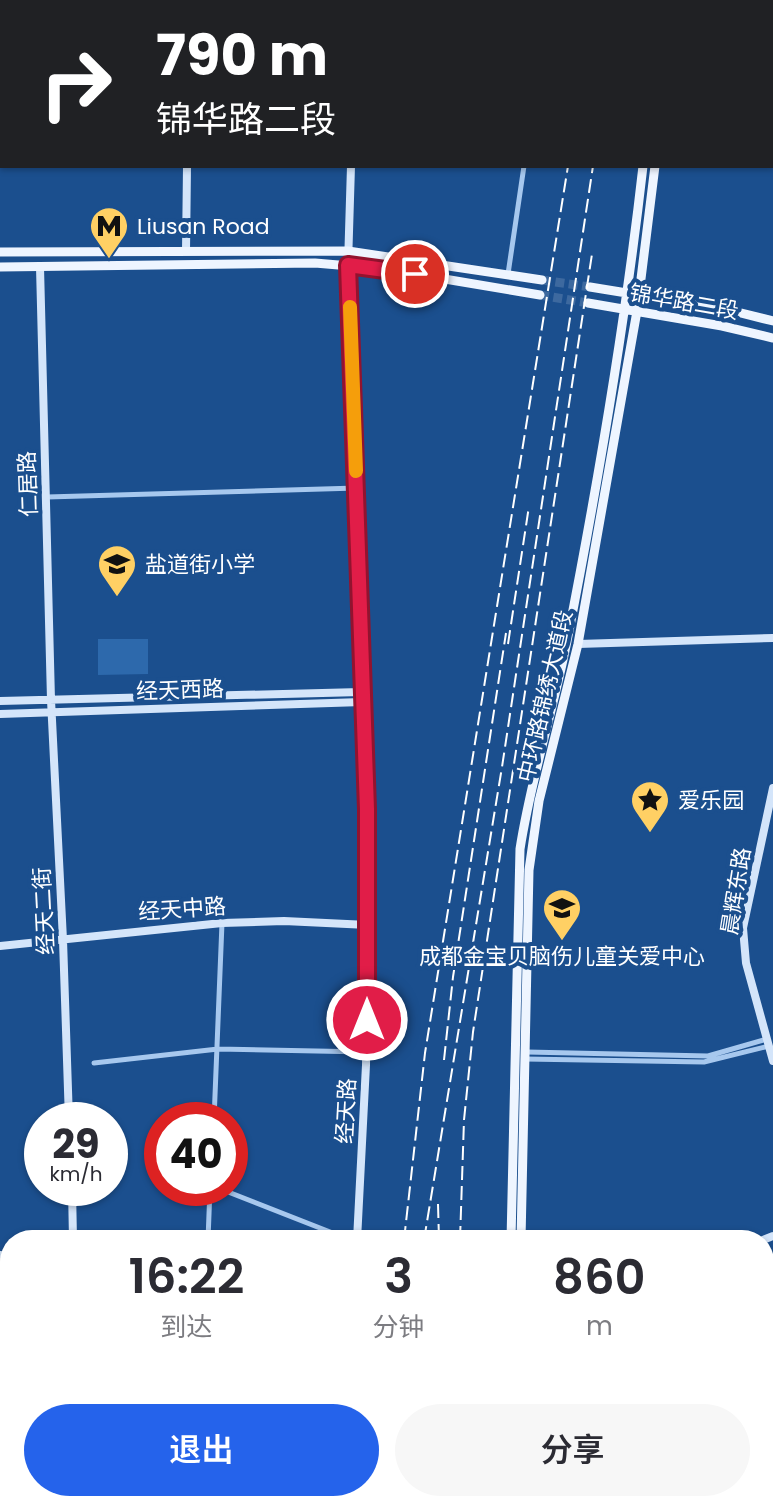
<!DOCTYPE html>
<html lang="zh">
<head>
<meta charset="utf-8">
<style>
	:root { --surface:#fff; --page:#f7f7f7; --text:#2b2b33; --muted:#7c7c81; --accent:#2563eb }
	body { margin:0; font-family:Poppins,"Noto Sans SC",sans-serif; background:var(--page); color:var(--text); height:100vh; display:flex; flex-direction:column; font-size:30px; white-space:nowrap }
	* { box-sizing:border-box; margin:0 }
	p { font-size:26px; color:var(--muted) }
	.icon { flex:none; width:44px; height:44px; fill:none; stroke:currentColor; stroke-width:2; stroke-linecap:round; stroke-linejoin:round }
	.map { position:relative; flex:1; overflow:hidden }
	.drawer { position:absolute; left:0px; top:1230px; width:774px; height:282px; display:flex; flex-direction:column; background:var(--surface); border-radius:32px 32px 0 0; box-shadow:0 2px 6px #0004 }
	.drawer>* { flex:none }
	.banner { position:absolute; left:0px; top:0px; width:774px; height:168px; box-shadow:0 2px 6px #0004; background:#202124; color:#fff; overflow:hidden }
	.speed { position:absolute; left:24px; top:1102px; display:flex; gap:16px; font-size:40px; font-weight:700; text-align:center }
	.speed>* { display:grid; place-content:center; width:104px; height:104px; border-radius:50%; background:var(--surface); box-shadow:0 2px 6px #0004; line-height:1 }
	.speed small { font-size:20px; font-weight:400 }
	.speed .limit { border:12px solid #d22; background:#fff; color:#111 }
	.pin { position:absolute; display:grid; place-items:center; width:68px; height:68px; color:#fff; margin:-34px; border:4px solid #fff; border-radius:50%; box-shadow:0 2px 8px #0007 }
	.me { position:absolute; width:88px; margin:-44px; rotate:0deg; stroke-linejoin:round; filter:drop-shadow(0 0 6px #0008) }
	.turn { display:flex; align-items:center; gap:28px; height:168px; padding:0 24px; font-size:36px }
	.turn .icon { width:104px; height:104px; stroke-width:2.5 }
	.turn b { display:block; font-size:56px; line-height:68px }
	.eta { display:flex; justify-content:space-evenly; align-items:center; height:136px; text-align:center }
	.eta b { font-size:48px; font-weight:600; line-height:56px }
	.action { display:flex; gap:16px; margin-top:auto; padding:16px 24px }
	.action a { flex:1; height:92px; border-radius:48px; background:var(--accent); color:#fff; font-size:32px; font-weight:600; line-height:92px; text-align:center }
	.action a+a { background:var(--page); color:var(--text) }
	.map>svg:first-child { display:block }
	.green { fill:#2d69ac }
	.park { fill:url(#park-crowns) }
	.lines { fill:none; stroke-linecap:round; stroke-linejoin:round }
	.stream { stroke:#9ac4f0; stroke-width:2 }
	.primary-tunnel { stroke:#3d699f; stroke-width:9; stroke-dasharray:9 4.5; stroke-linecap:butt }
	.street { stroke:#a7c8ee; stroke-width:5 }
	.secondary { stroke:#d4e5fa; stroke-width:8 }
	.primary { stroke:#eef5ff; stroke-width:9 }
	.highway { stroke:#fff; stroke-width:10 }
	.rail { stroke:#fff; stroke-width:2; stroke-dasharray:14 6; stroke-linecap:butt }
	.route-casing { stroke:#92132f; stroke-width:20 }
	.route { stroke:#e11d48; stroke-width:14 }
	.slow { stroke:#f59e0b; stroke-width:14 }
	.labels { text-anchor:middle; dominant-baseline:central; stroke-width:8; stroke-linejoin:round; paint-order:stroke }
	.poi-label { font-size:22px; fill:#fff; stroke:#1b4f8e; text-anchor:start }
	.street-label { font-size:22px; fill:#fff; stroke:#1b4f8e }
</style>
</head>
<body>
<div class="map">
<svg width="773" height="1511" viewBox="0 0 773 1511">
	<defs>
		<pattern id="park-crowns" width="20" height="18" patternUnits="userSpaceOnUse" patternTransform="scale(2)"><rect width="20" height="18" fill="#2d69ac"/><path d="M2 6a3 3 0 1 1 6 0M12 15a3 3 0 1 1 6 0" fill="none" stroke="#4c80b8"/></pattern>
	</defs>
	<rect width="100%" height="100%" fill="#1b4f8e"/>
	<path class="green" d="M 98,639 L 148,639 L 148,674 L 98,675 Z
		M 0,1415 L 10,1419 L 10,1502 L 13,1502 L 7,1511 L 0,1511 Z"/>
	<path class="park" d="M 773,1266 L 773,1449 L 764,1460 L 764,1268 Z
		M 564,1502 L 732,1502 L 725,1511 L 565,1511 Z"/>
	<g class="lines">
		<path class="stream" d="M 764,1371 L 773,1373
			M 442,1502 L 443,1511
			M 609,1511 L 610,1502"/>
		<path class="primary-tunnel" d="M 542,280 L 590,287
			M 540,295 L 588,303"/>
		<path class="street" d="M 549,2 L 550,0
			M 0,127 L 2,127
			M 508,274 L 524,166
			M 47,497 L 357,488
			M 527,1052 L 708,1056 L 767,1039
			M 525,1059 L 704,1062 L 769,1046
			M 94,1063 L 218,1049 L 366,1052
			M 214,1120 L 222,923
			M 218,1188 L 348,1239 L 357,1240
			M 208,1240 L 210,1188
			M 0,1371 L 10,1371
			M 695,1502 L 695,1511
			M 367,1511 L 367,1502"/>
		<path class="secondary" d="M 184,0 L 184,2
			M 521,0 L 541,2
			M 358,2 L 358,0
			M 600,2 L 624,0
			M 351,166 L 348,265 L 357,488 L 368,925 L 366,1065 L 357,1240
			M 186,251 L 187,166
			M 40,267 L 51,700 L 63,940 L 69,1120
			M 578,644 L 773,638
			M 0,701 L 361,692
			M 0,714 L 362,702
			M 773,788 L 743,928 L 746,963 L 773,1061
			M 0,946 L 222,923 L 284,921 L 368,925
			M 72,1188 L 73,1240
			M 763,1240 L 773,1236
			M 0,1255 L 10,1256
			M 0,1297 L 5,1282"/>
		<path class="primary" d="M 661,2 L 661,0
			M 674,2 L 675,0
			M 0,252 L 348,251 L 542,280
			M 0,267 L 315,263 L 385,269 L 540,295
			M 590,287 L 725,309 L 773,321
			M 588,303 L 722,326 L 773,338
			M 511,1240 L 520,849 C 531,778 553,711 567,641 C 598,483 625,326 643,166
			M 521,1240 L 529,870 L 539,801 L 578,644 L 637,311 L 655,166
			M 0,1282 L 10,1283
			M 539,1502 L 540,1511
			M 549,1502 L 551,1511"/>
		<path class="highway" d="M 0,1263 L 10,1263"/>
		<path class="rail" d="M 594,2 L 594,0
			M 607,2 L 608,0
			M 623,2 L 623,0
			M 508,644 L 529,506
			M 444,1060 L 453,977 L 506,633
			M 438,1204 L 439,1240
			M 404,1240 L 425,1053 L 568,166
			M 424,1240 L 502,767 L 593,166
			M 460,1240 L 464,1120 L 473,1032 L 592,254
			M 463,1502 L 464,1511
			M 477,1502 L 477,1511
			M 318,1511 L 324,1502
			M 337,1511 L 342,1502
			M 377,1511 L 378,1502
			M 400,1511 L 401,1502"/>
	</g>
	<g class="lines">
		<defs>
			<path id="route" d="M 367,1020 L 367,809 L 348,265 L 415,274"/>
		</defs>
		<use href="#route" class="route-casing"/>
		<use href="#route" class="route"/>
		<path class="slow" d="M 350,307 L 356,471"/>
	</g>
	<defs>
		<symbol id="metro-pin" viewBox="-11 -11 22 30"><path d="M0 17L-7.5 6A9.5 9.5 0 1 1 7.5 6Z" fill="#ffd064" stroke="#1b4f8e"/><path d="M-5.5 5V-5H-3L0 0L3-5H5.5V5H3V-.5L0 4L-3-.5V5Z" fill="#111"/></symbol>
		<symbol id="school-pin" viewBox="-11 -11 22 30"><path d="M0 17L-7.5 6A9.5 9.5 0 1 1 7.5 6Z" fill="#ffd064" stroke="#1b4f8e"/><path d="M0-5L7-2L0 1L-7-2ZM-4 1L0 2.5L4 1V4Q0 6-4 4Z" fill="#111"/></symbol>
		<symbol id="sight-pin" viewBox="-11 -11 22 30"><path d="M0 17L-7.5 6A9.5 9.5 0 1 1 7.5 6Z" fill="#ffd064" stroke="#1b4f8e"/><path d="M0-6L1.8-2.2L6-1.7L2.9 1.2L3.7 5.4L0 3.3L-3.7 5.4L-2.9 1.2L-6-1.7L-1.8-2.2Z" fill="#111"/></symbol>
	</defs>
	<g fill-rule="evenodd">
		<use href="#metro-pin" x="87" y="204" width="44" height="60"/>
		<use href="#school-pin" x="95" y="542" width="44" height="60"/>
		<use href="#sight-pin" x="628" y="778" width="44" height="60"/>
		<use href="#school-pin" x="540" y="886" width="44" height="60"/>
	</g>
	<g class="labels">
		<g class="poi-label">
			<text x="137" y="226">Liusan Road</text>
			<text x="145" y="564">盐道街小学</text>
			<text x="678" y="800">爱乐园</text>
			<text x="562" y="956" text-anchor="middle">成都金宝贝脑伤儿童关爱中心</text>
		</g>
		<g class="street-label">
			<text transform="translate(684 302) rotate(10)">锦华路二段</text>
			<text transform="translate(28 484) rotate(-92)">仁居路</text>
			<text transform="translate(180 690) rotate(-2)">经天西路</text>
			<text transform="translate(545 696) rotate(-77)">中环路锦绣大道段</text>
			<text transform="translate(736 891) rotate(-81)">晨辉东路</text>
			<text transform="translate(182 909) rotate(-4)">经天中路</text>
			<text transform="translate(44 911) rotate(-93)">经天二街</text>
			<text transform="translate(346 1111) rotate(-87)">经天路</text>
		</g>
	</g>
</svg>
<div class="speed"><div>29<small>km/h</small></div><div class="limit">40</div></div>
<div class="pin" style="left:415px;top:274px;background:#d93025"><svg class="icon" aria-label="arrive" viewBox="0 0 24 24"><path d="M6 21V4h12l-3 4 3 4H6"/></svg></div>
<svg class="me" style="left:367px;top:1020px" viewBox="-20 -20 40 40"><circle r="17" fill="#e11d48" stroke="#fff" stroke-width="3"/><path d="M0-11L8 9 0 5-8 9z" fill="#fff"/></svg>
<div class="banner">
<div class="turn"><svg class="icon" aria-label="right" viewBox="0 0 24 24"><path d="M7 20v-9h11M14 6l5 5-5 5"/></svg><div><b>790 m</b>锦华路二段</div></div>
</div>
<section class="drawer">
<div class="eta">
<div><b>16:22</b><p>到达</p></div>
<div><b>3</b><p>分钟</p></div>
<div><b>860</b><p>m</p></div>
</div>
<div class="action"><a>退出</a><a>分享</a></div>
</section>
</div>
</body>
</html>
